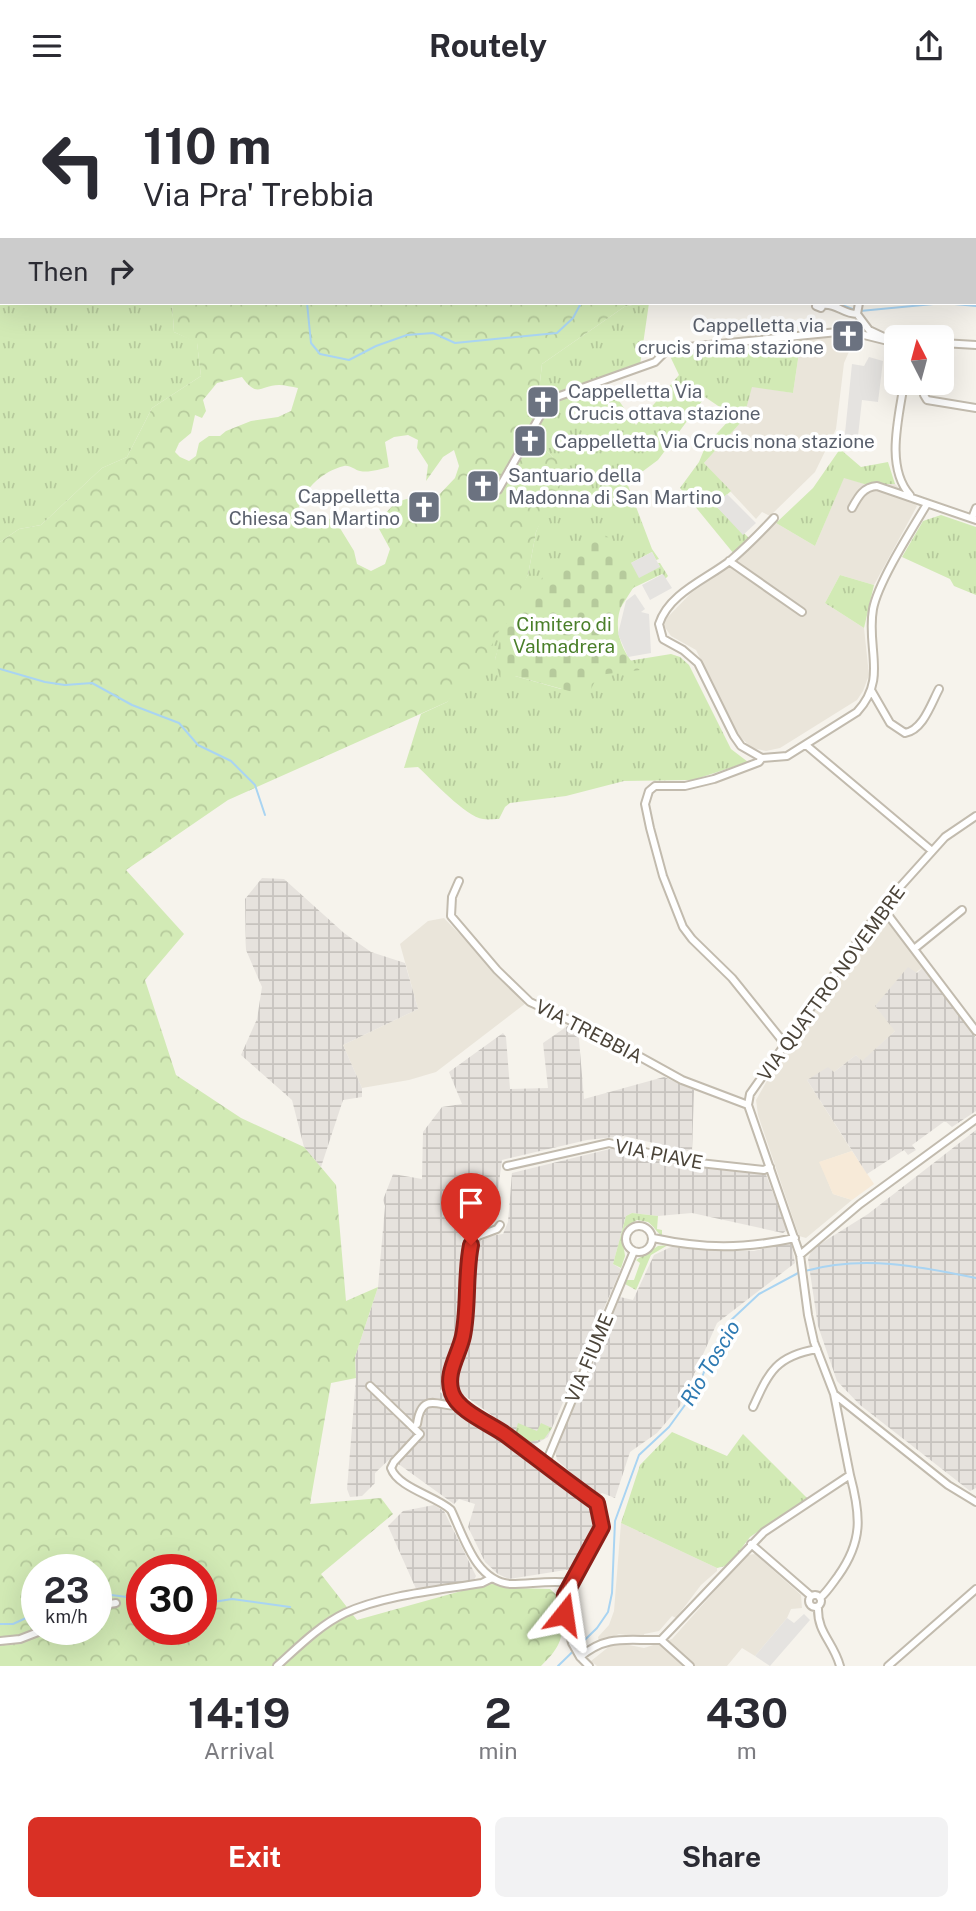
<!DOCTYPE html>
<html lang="en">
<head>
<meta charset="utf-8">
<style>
	:root { --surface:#fff; --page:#f2f2f3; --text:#2b2b33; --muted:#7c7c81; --accent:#d93025 }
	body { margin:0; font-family:"Public Sans",sans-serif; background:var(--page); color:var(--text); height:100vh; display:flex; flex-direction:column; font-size:26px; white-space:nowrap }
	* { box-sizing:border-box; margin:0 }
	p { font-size:23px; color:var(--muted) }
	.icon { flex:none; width:38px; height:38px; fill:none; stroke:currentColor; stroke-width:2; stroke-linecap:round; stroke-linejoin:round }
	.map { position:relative; height:1575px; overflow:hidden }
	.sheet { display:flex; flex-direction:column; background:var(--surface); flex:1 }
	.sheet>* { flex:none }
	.hud { position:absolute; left:0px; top:0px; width:976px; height:214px; box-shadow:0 7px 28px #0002; background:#fff; color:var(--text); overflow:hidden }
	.needle { width:46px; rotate:354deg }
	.controls { position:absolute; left:884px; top:234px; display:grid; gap:14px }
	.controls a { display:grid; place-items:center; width:70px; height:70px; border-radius:10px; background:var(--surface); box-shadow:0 7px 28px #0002; font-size:35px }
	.speed { position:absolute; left:21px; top:1463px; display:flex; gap:14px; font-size:35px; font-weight:700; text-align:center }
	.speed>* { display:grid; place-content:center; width:91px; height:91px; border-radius:50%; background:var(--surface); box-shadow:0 7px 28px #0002; line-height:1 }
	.speed small { font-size:18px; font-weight:400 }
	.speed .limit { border:10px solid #d22; background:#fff; color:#111 }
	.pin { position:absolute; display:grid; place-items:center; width:60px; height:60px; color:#fff; margin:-72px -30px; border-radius:50% 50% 50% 0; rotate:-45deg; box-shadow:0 0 7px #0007 }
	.pin .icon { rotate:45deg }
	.me { position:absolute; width:77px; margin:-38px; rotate:15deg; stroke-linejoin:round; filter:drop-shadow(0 0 5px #0008) }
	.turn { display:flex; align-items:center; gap:24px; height:147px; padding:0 28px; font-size:32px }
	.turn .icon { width:91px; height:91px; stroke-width:2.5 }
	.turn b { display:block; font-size:49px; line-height:60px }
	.then { display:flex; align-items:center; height:66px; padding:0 28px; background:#0003; gap:14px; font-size:26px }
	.eta { display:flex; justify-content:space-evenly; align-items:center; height:119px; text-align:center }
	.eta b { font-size:42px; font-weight:700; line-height:49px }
	.primary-button { display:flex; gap:14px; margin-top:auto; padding:14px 28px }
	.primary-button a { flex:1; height:80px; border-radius:10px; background:var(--accent); color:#fff; font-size:28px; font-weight:700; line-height:80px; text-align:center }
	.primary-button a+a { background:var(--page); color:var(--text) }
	header { display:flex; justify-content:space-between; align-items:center; height:91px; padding:0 28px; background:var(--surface); font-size:32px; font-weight:700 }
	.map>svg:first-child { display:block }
	.residential { fill:#eae5da }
	.commercial { fill:#f7ead8 }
	.industrial { fill:url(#industrial-grid) }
	.grass { fill:url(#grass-tufts) }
	.forest { fill:url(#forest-crowns); fill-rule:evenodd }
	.cemetery { fill:url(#cemetery-stones) }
	.parking { fill:#e5e3e0 }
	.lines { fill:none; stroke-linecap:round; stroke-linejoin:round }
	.stream { stroke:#a9d4f2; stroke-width:2 }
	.street-casing { stroke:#c2bbae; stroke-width:10 }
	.street { stroke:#fff; stroke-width:6 }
	.route-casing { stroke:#8d1f18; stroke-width:18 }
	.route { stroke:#d93025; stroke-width:12 }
	.labels { text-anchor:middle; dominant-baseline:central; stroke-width:7; stroke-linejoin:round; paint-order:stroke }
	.worship-label { font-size:19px; fill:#5b616d; stroke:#fff; text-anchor:start }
	.park-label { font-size:19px; fill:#4a7f2a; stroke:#fff }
	.street-label { font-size:19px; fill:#4b4439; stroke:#fff }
	.water-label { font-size:21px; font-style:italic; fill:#2e7ab2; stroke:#fff }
</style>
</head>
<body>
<header><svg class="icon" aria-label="menu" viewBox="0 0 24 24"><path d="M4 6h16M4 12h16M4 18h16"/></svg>Routely<svg class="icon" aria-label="share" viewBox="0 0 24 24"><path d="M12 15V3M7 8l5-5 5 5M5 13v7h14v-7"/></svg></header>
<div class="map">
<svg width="976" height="1575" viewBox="0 0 976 1575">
	<defs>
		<pattern id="industrial-grid" width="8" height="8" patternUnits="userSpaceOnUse" patternTransform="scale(1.75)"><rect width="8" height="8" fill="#e6e2dd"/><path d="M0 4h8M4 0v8" fill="none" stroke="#c7c3be"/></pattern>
		<pattern id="grass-tufts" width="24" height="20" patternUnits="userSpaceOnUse" patternTransform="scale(1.75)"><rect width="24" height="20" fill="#d2eab5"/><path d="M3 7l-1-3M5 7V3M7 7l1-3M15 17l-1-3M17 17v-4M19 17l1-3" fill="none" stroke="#b6ca9c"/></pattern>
		<pattern id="forest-crowns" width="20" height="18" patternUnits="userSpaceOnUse" patternTransform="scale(1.75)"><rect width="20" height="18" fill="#d2eab5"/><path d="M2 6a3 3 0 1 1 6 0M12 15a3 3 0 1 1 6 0" fill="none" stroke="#b6ca9c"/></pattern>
		<pattern id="cemetery-stones" width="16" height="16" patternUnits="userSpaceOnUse" patternTransform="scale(1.75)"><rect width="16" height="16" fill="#d2eab5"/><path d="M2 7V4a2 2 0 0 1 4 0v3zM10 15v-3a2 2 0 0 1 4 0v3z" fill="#b6ca9c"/></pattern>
	</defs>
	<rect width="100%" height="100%" fill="#f6f3ec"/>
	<path class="residential" d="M 830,243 L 830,246 L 846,247 L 851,256 L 844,272 L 836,338 L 815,381 L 770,425 L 762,421 L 756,428 L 704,372 L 743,329 L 751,295 L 793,302 L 801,248 Z
		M 844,386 L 864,393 L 895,393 L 917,415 L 874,494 L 840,484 L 825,512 L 864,537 L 869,584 L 863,600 L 857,609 L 780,657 L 766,660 L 752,657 L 738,644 L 696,559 L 671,545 L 662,532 L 691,502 L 735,471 L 776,432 L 815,455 Z
		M 885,825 L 924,875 L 875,915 L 896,939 L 862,971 L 856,964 L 834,981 L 807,989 L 852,1060 L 820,1071 L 833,1103 L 852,1109 L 806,1147 L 799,1145 L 758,1024 L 756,1009 L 781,965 Z
		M 444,827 L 526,912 L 436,981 L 409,989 L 362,997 L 343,954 L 418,918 L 400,853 L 428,830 Z
		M 621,1432 L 717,1477 L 717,1480 L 701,1494 L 676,1527 L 672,1525 L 659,1540 L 644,1543 L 644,1547 L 619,1543 L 599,1551 L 598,1546 L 609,1534 L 614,1520 Z
		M 755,1463 L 801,1504 L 802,1517 L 791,1518 L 787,1527 L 755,1565 L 742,1557 L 727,1575 L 597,1575 L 591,1570 L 611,1554 L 629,1554 L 644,1557 L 672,1548 L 747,1464 Z"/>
	<path class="commercial" d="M 852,1060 L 874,1093 L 852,1109 L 833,1103 L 819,1071 Z"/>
	<path class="industrial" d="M 262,787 L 284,788 L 344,842 L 371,861 L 405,872 L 418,918 L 343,954 L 362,997 L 362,1006 L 343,1009 L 321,1076 L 304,1056 L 292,1009 L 241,964 L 257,928 L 262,896 L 246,859 L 245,808 Z
		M 924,875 L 976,947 L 976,1020 L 952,1036 L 945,1030 L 912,1054 L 916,1059 L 908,1064 L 904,1059 L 867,1083 L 807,989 L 828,976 L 834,981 L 856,964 L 862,970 L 895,940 L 875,915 L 908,876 L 917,882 Z
		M 569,934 L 578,937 L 584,1008 L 664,986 L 694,999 L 692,1061 L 624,1045 L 587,1049 L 502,1069 L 494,1130 L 491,1134 L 461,1140 L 464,1204 L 462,1225 L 440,1301 L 589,1415 L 594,1424 L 595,1435 L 572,1478 L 509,1488 L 498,1483 L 485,1471 L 468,1436 L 475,1413 L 459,1408 L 454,1413 L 397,1372 L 423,1344 L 419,1340 L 375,1382 L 375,1392 L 362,1405 L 350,1406 L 347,1398 L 356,1287 L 355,1266 L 378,1196 L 385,1115 L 383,1109 L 393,1083 L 422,1088 L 423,1041 L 442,1016 L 462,1013 L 449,981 L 503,942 L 506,946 L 510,998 L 548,997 L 543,952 Z
		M 976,1039 L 976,1397 L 970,1400 L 860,1314 L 837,1290 L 818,1235 L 808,1168 L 812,1158 L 868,1123 Z
		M 614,1057 L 677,1074 L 765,1081 L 787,1139 L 783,1142 L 692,1122 L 658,1125 L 632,1122 L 626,1125 L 613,1173 L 621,1178 L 548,1346 L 534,1354 L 455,1298 L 453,1288 L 467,1248 L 469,1185 L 472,1161 L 478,1152 L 489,1145 L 503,1143 L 508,1131 L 512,1082 Z
		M 791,1151 L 795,1172 L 717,1232 L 680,1315 L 657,1342 L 630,1361 L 615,1407 L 602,1402 L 597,1405 L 557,1369 L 555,1359 L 620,1206 L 633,1209 L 654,1164 L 671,1156 L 754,1160 Z
		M 434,1414 L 444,1420 L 476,1485 L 473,1491 L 417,1500 L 388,1435 L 403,1420 Z"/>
	<path class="grass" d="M 0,55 L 2,212 L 172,212 L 174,241 L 197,251 L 201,285 L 152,317 L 127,366 L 102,377 L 41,434 L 19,438 L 0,451 Z
		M 640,212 L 649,212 L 640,274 L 551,307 L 540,315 L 538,309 L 542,273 L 624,216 Z
		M 801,248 L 793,302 L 752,296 L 743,329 L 704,372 L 731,400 L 715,414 L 749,447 L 734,463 L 680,397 L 699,371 L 706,354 L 733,325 L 705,306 L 658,369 L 627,392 L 652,458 L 659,468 L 656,469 L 652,461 L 631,472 L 660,476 L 658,472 L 660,472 L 668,485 L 665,488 L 662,483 L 633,497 L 621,516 L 504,540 L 495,568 L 515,585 L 561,598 L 622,571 L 671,563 L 680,566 L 689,574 L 731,658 L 748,671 L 693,689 L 624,690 L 566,705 L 510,712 L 505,716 L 499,728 C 494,728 488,729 483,728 C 466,726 431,688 418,676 L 404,677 L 421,623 L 447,611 L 528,484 L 536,441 L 543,424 L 553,366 L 534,347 C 542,327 550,312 571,304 L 569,309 L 610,297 L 636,334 L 679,284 L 669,263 Z
		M 840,358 L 861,376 L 888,371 L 895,393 L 864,393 L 844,387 L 815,455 L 776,432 L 813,397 Z
		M 941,424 L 976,436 L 976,504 L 954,495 L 950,488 L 902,466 L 923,430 Z
		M 840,484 L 874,494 L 864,537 L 825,512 Z
		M 632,1122 L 658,1125 L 657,1138 L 662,1139 L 662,1144 L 671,1146 L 671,1148 C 658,1146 657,1138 648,1131 L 637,1129 L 625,1136 L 622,1145 L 625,1165 L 621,1177 L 613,1173 L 626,1125 Z
		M 668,1154 L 651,1164 L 636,1199 L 625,1193 L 627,1189 L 634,1189 L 640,1172 L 636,1169 L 658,1155 Z
		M 518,1332 L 537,1340 L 541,1332 L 552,1337 L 544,1348 L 528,1351 L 515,1343 Z
		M 672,1341 L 727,1365 L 743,1343 L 807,1407 L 750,1446 L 729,1474 L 717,1477 L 621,1432 L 640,1374 Z"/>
	<path class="forest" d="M 0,0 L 390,0 L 2,2 L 2,56 Z
		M 172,212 L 640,212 L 624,216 L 542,273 L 538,309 L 540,315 L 531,344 L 553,366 L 569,374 L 536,441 L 528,484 L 484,569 L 447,611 L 228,709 L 126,779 L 184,843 L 145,889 L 176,984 L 241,1027 L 304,1056 L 336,1094 L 346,1210 L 378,1196 L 355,1266 L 356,1287 L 331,1292 L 310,1413 L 381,1407 L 393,1423 L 321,1483 L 357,1529 L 490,1492 L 516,1497 L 550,1498 L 559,1506 C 563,1541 567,1550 541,1575 L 0,1575 L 0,451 L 19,438 L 41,434 L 102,377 L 127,366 L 152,317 L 201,285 L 197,252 L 174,241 ZM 242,286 C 258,308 260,294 279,294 C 285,294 292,296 298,297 L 291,320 L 278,326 L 251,330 L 226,340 L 220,345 L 209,345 L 199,352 L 196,365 L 189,370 L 180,366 L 175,361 L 179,352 L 191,342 L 195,324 L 202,327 L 206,320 L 203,309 L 217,292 ZM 408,344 L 418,349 L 417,357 L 428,374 L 426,390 L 443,366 L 454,359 L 459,375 L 455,387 L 436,407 C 408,404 390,408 378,436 L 390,458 L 385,473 L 371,480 L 357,473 L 354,460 L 335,429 L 312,424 L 299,416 C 305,397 323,380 344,375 C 351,374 354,379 360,380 C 369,382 380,378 389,376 L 385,351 L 394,346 ZM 37,1479 L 96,1479 L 96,1538 L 37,1538 ZM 142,1479 L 201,1479 L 201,1538 L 142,1538 Z"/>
	<path class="cemetery" d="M 604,444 L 608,446 L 635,495 C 609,520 614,556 640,579 L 598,584 L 589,602 L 580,603 L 515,585 L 501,591 L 495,568 L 503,539 L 513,521 L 537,497 L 542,487 Z"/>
	<path class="parking" d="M 869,266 L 883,270 L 878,311 L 862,309 L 857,354 L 844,352 L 852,273 L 864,275 Z
		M 727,403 L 756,432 L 743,444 L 715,414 Z
		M 652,461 L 660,476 L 639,487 L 631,472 Z
		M 663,483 L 672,497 L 650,509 L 642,494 Z
		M 635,503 L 645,518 L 641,521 L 649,523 L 651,562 L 628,566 L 618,543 L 626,510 Z
		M 804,1523 L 810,1529 L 770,1575 L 755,1565 L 787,1527 L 794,1532 Z"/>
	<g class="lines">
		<path class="stream" d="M 0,56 L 2,57
			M 0,64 L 2,62
			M 307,212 L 311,252 L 320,263 L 349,269 L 376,255 L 407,244 L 433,242 L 455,252 L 557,242 L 573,227 L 581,212
			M 837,212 L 855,219
			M 860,220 L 944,212 L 976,215
			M 0,578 L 45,591 L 65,594 L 92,592 L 132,614 L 179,632 L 198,654 L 231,670 L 255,694 L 265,724
			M 805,1180 C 863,1164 918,1175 976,1187
			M 96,1502 L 142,1508
			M 201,1513 L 232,1508 L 290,1516
			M 0,1533 L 13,1533 L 37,1522
			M 558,1575 L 597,1537 L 608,1521 L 612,1502 L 615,1430 L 639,1364 L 669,1336 L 698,1296 L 712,1261 L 728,1232 L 759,1203 L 800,1181"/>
		<defs>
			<path id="street" d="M 971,0 L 976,2
				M 748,2 L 750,0
				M 975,26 L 976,21
				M 859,212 L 857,223 L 869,239 L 886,247
				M 816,215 L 821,217 L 823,214 C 836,212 843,223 857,223
				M 942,252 L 976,254
				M 904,292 C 899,326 885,376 910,404
				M 928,292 L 924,304 L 927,309 L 976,317
				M 498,399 L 540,325 L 554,307 L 655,271 L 668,258 L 848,240 L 896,252
				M 852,417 C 858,406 863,396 877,395 L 976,429
				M 972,427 L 976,417
				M 729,470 L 802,521
				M 871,599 L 890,632 L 905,642 C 923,639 931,613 939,598
				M 806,654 L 932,760
				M 762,667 L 741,655 L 734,645 L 698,572 L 683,559 L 663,548 L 659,533 C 669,502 707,488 731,469 C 746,456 760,442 774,427
				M 976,725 L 945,746 L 882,816 L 750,1003 L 748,1014 L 800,1164 L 808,1224 L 814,1251 L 834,1303 L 948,1394 L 976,1411
				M 459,790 L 452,806 L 451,825 L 497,879 L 530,911 L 597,942 L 682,989 L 748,1014
				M 882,816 L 976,940
				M 914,858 L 962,819
				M 785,953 L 732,887 L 692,848 L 683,836 L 663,785 L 650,737 L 645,713 L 649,700 L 655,695 L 685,695 L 714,688 L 759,671 L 762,667 L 787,665 L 857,621 C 888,588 866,557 873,518 C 878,491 912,438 927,413
				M 507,1075 L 609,1052 L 681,1070 L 764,1079 L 770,1076
				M 500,1134 L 497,1138 L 478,1145 L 471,1154 L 468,1169 L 467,1216 L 462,1247 L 449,1286 L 453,1306 L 473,1324 L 504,1342 L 597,1412 L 602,1435 L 565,1504 L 564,1523 L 572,1552 L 580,1566 L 589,1575
				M626 1148a13 13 0 1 1 26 0a13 13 0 1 1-26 0Z
				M 653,1147 C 704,1158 743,1158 795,1147
				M 800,1164 L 860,1113 L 976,1028
				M 370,1295 L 420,1343 L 394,1371 L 391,1377 C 398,1397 436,1405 451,1419 C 464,1446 476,1491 511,1493 C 531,1493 551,1489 572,1492
				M 753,1316 C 769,1281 776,1265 817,1258
				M 417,1333 C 422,1297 442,1319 462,1314
				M 545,1374 L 634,1160
				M 751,1453 L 811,1505
				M809 1510a6 6 0 1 1 12 0a6 6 0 1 1-12 0Z
				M 820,1507 C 827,1501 832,1493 838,1485 C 863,1450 861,1425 850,1384
				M 96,1515 L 116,1512
				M 818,1516 C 817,1542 833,1550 840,1575
				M 661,1549 L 690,1575
				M 0,1550 L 20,1548 L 46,1538
				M 580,1566 C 607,1543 627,1550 661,1549 L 764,1441 L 850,1384 L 834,1303
				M 277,1575 C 298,1556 320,1534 345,1522 C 384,1504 440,1499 482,1492 L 492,1487
				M 888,1575 L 976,1498"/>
		</defs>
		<use href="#street" class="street-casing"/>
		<use href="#street" class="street"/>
	</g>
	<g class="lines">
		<defs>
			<path id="route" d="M 471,1154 C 465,1184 469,1215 463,1245 C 459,1264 445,1282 452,1302 C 458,1320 491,1333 506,1344 C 537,1367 566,1390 597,1412 L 602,1436 L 565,1504 L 564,1523"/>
		</defs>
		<use href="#route" class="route-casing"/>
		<use href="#route" class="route"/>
	</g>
	<defs>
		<symbol id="church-square" viewBox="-11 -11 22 22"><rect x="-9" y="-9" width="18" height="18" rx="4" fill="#6b7280" stroke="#fff"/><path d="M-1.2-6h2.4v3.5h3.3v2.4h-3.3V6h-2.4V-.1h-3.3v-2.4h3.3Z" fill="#fff"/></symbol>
	</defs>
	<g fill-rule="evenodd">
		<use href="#church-square" x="829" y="226" width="38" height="38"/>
		<use href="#church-square" x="524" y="292" width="38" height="38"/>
		<use href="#church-square" x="511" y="331" width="38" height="38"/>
		<use href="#church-square" x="464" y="376" width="38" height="38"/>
		<use href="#church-square" x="405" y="397" width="38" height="38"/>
	</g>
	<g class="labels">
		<g class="worship-label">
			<text x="824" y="234" text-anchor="end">Cappelletta via<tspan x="824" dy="22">crucis prima stazione</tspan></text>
			<text x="568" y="300">Cappelletta Via<tspan x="568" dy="22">Crucis ottava stazione</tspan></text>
			<text x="554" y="350">Cappelletta Via Crucis nona stazione</text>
			<text x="508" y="384">Santuario della<tspan x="508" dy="22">Madonna di San Martino</tspan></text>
			<text x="400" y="405" text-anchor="end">Cappelletta<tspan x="400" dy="22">Chiesa San Martino</tspan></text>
		</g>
		<g class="park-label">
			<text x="564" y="533">Cimitero di<tspan x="564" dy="22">Valmadrera</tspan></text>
		</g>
		<g class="street-label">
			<text transform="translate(831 892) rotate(-54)">VIA QUATTRO NOVEMBRE</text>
			<text transform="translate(589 940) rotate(27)">VIA TREBBIA</text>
			<text transform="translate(659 1063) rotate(11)">VIA PIAVE</text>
			<text transform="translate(589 1267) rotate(-67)">VIA FIUME</text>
		</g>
		<g class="water-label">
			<text transform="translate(710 1272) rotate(-59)">Rio Toscio</text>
		</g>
	</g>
</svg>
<div class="controls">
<a><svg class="needle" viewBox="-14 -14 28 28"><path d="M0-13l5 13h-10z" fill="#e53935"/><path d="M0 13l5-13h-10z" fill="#7c7c81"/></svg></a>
</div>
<div class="speed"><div>23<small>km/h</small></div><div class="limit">30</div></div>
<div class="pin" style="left:471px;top:1154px;background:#d93025"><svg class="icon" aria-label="arrive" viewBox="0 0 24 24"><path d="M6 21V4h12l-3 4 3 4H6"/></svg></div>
<svg class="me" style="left:564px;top:1523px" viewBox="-20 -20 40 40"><path d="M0-17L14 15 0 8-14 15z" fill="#d93025" stroke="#fff" stroke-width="4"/></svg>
<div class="hud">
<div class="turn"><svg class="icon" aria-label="left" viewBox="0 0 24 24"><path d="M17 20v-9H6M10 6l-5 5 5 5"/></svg><div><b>110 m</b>Via Pra' Trebbia</div></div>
<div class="then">Then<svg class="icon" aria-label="right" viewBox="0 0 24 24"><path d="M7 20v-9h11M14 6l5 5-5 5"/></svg></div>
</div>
</div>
<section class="sheet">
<div class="eta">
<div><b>14:19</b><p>Arrival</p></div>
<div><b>2</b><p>min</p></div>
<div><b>430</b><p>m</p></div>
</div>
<div class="primary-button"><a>Exit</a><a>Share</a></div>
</section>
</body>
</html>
